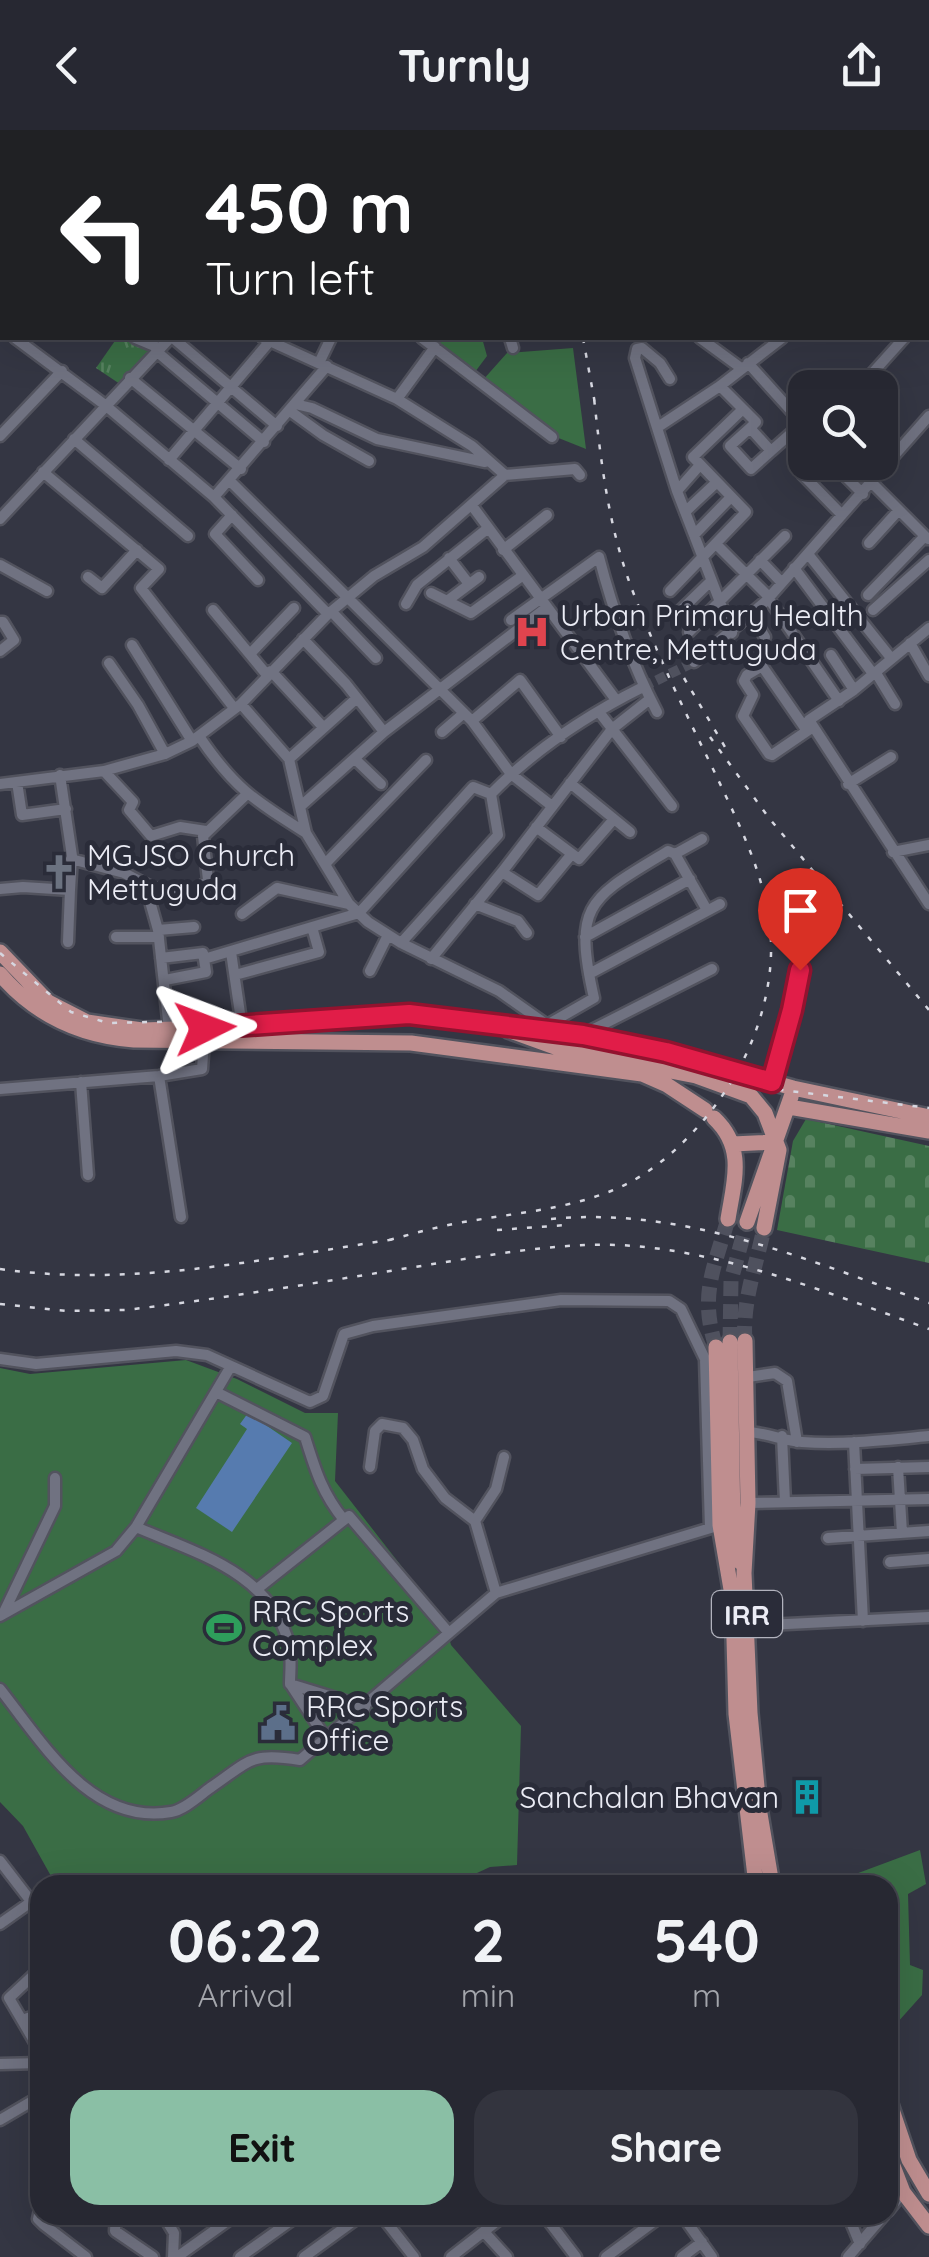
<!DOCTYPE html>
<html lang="en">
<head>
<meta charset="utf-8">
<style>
	:root { --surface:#272832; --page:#33343e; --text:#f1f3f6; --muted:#a4a6ac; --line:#43444d; --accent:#8abfa5 }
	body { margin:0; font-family:Quicksand,sans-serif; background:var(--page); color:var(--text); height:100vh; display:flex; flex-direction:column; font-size:38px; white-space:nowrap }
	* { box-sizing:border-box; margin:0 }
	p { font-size:32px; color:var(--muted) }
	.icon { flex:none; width:55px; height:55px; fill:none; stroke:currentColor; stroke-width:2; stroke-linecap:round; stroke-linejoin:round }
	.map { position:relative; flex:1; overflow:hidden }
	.details { position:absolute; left:30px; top:1745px; width:868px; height:350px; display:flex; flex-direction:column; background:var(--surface); border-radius:30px; box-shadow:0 10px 40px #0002,0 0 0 2px var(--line) }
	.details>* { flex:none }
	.guide { position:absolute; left:0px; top:0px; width:930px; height:210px; box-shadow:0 10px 40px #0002,0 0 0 2px var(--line); background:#202124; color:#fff; overflow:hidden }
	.tools { position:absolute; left:788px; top:240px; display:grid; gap:20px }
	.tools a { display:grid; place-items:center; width:110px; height:110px; border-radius:20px; background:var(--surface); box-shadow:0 10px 40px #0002,0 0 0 2px var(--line); font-size:50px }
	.pin { position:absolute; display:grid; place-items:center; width:85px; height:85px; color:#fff; margin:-102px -42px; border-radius:50% 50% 50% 0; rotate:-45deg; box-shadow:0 0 10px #0007 }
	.pin .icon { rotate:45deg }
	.me { position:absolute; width:110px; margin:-55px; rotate:87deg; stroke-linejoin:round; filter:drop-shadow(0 0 8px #0008) }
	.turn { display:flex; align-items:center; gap:35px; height:210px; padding:0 40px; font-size:45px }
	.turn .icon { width:130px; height:130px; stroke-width:2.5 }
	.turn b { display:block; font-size:70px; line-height:85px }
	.eta { display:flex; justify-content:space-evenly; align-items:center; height:170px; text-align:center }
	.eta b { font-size:60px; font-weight:700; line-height:70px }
	.cta { display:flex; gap:20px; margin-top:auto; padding:20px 40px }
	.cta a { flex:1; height:115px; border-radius:30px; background:var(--accent); color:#111; font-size:40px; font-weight:700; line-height:115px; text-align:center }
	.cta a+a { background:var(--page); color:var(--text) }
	header { display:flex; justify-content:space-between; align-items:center; height:130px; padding:0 40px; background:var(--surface); font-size:45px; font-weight:700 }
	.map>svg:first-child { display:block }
	.grass { fill:#3a6d45 }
	.cemetery { fill:url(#cemetery-stones) }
	.park { fill:url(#park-tufts) }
	.water { fill:#567baf }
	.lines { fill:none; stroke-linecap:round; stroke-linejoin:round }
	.minor-tunnel { stroke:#4f515e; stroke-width:10; stroke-dasharray:10 5; stroke-linecap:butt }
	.primary-tunnel { stroke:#4f515e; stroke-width:15; stroke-dasharray:15 8; stroke-linecap:butt }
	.minor-casing { stroke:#52535e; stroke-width:15 }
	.secondary-casing { stroke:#52535e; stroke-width:19 }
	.primary-casing { stroke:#52535e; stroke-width:20 }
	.minor { stroke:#707281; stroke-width:10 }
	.secondary { stroke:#707281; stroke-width:14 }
	.primary { stroke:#bf8e8f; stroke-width:15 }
	.rail { stroke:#d6d7e0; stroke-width:2.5; stroke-dasharray:5 10; stroke-linecap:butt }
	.route-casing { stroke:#92132f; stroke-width:25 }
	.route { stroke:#e11d48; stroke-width:18 }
	.labels { text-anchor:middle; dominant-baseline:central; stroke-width:10; stroke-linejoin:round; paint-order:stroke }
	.shield { fill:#2a2c39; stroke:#b1b2bd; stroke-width:2.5 }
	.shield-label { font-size:28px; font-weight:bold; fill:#ebecf5 }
	.poi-label { font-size:30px; fill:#ebecf5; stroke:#2a2c39; text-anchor:start }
</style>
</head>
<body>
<header><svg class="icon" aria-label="back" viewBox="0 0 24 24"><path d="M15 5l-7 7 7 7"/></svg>Turnly<svg class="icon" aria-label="share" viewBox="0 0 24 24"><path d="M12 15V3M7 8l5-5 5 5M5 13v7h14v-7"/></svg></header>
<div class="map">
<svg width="929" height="2127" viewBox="0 0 929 2127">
	<defs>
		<pattern id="cemetery-stones" width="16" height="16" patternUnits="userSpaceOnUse" patternTransform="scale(2.5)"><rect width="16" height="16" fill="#3a6d45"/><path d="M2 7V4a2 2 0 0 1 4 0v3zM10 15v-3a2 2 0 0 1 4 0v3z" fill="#578260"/></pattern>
		<pattern id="park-tufts" width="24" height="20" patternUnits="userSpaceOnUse" patternTransform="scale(2.5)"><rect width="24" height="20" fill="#3a6d45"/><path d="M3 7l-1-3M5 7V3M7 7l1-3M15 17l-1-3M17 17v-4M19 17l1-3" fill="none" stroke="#578260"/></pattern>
	</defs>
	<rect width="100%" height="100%" fill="#343643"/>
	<path class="grass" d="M 427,208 L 482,208 L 487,226 L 475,242 Z
		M 573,218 L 586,319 L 551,305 L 482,251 L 507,223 Z
		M 186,1230 L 237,1249 L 305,1283 L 338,1283 L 335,1351 L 445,1492 L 451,1515 L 521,1596 L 517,1735 L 490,1737 L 451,1755 L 56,1755 L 23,1696 L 0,1672 L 0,1238 L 30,1244 Z
		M 920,1720 L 926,1754 L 908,1764 L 910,1835 L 923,1840 L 922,1865 L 888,1903 L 888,1755 L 826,1755 Z"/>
	<path class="cemetery" d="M 806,989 L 929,1016 L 929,1133 L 777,1100 L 793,1011 Z"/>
	<path class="park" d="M 117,208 L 132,208 L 159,218 L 123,256 L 96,238 Z"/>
	<path class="water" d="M 248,1283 L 292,1313 L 232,1402 L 196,1378 L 247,1299 L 240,1294 Z"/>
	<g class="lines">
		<path class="minor-tunnel" d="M 643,557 L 694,532"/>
		<path class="primary-tunnel" d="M 745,1211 C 742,1171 756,1137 764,1098
			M 730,1212 L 731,1150 L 747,1092
			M 716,1217 C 699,1165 714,1139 728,1089"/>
		<defs>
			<path id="minor" d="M 92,0 L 100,2
				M 318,0 L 322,2
				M 470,0 L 470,2
				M 521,0 L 521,2
				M 568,0 L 568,2
				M 119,2 L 120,0
				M 130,2 L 131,0
				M 209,2 L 210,0
				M 256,2 L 258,0
				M 371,2 L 373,0
				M 637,2 L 639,0
				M 826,2 L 832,0
				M 873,2 L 879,0
				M 928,3 L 929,2
				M 928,103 L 929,101
				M 0,104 L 2,105
				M 0,202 L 2,202
				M 15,208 L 105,275 L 214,367 L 328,484
				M 135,208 L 159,218
				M 173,208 L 277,296
				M 263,208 L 397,269 L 472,316 L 505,345
				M 422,208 L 552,307
				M 510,208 L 513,218
				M 700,208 L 741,238
				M 156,221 L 264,312
				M 319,233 L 331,208
				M 748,233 L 794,284
				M 130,248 L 241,339
				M 670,249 L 660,233 L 642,218 L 637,219 L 635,228 L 677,361 L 732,503
				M 720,256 L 756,292 L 750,298 L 771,321 L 796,299 L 805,308
				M 859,258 L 904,208
				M 397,269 L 435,217
				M 295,274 L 312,278 L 377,309 L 485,332
				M 290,281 L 323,305 L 369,331
				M 658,297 L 720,256 L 782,208
				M 750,298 L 730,316 L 751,339 L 771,321
				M 0,306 L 62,241
				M 74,309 L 188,406
				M 169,330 L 270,211
				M 813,332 L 802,344 L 842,385
				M 831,332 L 863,364
				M 43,342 L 159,439 L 141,458 L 234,578
				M 231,352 L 472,591 L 511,644 L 552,676
				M 872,353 L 928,409
				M 677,361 L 700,335
				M 214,367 L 327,236
				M 473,377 L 616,570
				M 685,382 L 717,352
				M 232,385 L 215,404 L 258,450
				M 0,389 L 170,208
				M 694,405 L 731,367
				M 869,413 L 899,380
				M 716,414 L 769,467
				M 503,420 L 547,385
				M 808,424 L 891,528
				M 449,428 L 469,454
				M 760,430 L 782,453
				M 0,435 L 47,461
				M 794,438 L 874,545
				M 88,447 L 102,458 L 137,420
				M 670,461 L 746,382 L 693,327 L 743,279
				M 431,463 L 471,483 L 522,446
				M 868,465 L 925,406
				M 447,471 L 479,447
				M 771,472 L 839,571
				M 406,474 L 417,455 L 487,399
				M 213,480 L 267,545
				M 873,480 L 929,430
				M 332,482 L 376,528
				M 679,482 L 711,451
				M 751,484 L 765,507
				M 511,490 L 599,427 C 613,481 631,532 657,582
				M 0,492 L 3,492 L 14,510 L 0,521
				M 929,498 L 854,560 L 809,590 L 929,774
				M 689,502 L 785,406
				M 303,509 L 346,554 L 384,602
				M 910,513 L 929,546
				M 132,515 L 192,611
				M 250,524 L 294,478
				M 831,525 L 854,560
				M 694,532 L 766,471 L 929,286
				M 109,533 L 138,575 L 165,624
				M 271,541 L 323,597
				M 876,543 L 895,574
				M 241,574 L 289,629 L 306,703 L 349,774 L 368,792 L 401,813 L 499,861 L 550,897
				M 599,582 L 672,676
				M 472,591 L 520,550 L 561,607
				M 807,601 L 762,536 L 747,545 L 744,551 L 753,565 L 743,586 L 769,624 L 772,625 L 813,597
				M 442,602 L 464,583
				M 199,606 C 234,658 254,670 306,703
				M 289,629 L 357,568
				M 356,630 L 381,654
				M 104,641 L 133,672 L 129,680 L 151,706 L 180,697 L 206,701
				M 60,645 L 72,726 L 70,760
				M 17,652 L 22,685 L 66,679
				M 570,653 L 630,702
				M 0,654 L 104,641 L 165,624 L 192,611 L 241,574 L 328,484 L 374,446 L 423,417 L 505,345 L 575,339 L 580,345
				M 848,654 L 891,627
				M 302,675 L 384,602 L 546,478
				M 536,697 L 579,729 L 614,689
				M 893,722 L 929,715
				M 675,724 L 707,780
				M 71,729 L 124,743 L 153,758 L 151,775 L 158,800 L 169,899
				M 326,733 L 426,630
				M 502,742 L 538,765 L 571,725
				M 153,758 C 174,762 192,769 208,750 L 203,706 L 246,665
				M 0,759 L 23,757 L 70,760 L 68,812
				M 475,774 L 518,791 L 527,803
				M 242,784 L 277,758 L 349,774
				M 158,800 L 194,797
				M 116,807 L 159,807
				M 585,807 L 690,749
				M 401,813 L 498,705 L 491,664 C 533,621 589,584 643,557
				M 231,822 L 242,897
				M 161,828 L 203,823 L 204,829 L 359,783 L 473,657 L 491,664
				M 431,829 L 502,742 L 612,599 L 650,569
				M 370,841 L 388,805
				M 589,844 L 720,774
				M 235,845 L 319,822 L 312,797
				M 165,850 L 206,842 L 204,829
				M 547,895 L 594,868 C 572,772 591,768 668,721 L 675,724 L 702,709
				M 584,904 L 712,839
				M 159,946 L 181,1087
				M 771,951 C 778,918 809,850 800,818 C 796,807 788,801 787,789
				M 81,952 L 88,1045
				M 0,959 L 159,946 L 202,939 L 204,911
				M 0,1229 L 36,1234 L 176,1221 L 207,1225 L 310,1272 L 323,1266 L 344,1204 L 373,1196 L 561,1170 L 669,1171 L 681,1179 L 705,1229 L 710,1398
				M 748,1247 L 775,1243 L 787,1251 L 797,1312
				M 216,1262 L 305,1307 C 315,1339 322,1363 344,1390
				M 748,1302 C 767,1303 784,1311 802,1312 C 844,1315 887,1310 929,1306
				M 782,1306 L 785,1372
				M 854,1312 L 863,1491
				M 370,1337 L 375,1301 L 382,1294 L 403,1298 L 413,1310 L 423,1339 L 445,1368 L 475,1391
				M 898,1337 L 902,1403
				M 855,1339 L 929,1337
				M 748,1373 L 929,1369
				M 136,1397 C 196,1423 272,1443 289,1515 C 292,1527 290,1542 290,1554 L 365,1577
				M 828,1408 L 929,1401
				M 890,1432 L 929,1429
				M 257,1459 L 349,1386 L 449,1503
				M 496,1463 L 475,1391 L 496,1359 L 504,1327
				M 3,1484 L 55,1376 L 55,1348
				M 0,1486 L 116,1421 L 136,1397 L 231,1236
				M 748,1496 L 929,1487
				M 291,1555 L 327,1610
				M 0,1559 C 42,1612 91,1696 171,1682 C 184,1680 199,1666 210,1658 C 250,1631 249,1622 300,1630 L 496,1463 L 714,1397
				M 0,1731 L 40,1783
				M 0,1794 L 31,1772
				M 40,1839 L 9,1868 L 40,1921
				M 22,1890 L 40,1884
				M 0,1934 L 40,1933
				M 0,1990 L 34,1970
				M 40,2080 L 38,2089 L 43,2094 L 86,2127
				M 888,2081 L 903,2062
				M 116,2085 L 115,2101 L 153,2127
				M 163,2085 L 174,2103 L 173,2127
				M 381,2085 L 414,2127
				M 544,2085 L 576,2127
				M 682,2085 L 712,2127
				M 848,2085 L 860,2114
				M 485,2103 L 507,2127
				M 177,2127 L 236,2085
				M 240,2127 L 299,2085
				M 304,2127 L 362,2085
				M 451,2127 L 505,2085
				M 606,2127 L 663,2085
				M 682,2127 L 702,2112
				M 848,2127 L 884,2085"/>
			<path id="secondary" d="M 847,0 L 848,2
				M 928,192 L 929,193"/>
			<path id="primary" d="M 0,822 L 48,872 L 87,892 L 142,900 L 242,897 L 409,884 L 497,893 L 583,905 L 665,922 L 793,958 L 929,987
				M 0,844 C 35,885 81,906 134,910 L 411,913 L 642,944 L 667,955 L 705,980
				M 508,900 L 563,920 L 696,946 L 751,966 L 765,983 L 779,1020 L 764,1098
				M 789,977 L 929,1001
				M 714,988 C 746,1018 734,1051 728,1089
				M 733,1014 L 774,1012
				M 747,1092 L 791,967
				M 745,1211 L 748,1373 L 744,1443 L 750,1583 L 759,1678 L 772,1755
				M 730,1212 L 733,1395 L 740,1432
				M 716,1217 L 720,1395 L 733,1471 L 736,1584 L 756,1755
				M 888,1968 L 909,2030 L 929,2064
				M 888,2023 L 903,2062 L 929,2096"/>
		</defs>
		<use href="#minor" class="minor-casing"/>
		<use href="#secondary" class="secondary-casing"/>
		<use href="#primary" class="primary-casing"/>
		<use href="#minor" class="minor"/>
		<use href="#secondary" class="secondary"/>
		<use href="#primary" class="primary"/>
		<path class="rail" d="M 550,0 L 551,2
			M 583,208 L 596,279
			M 684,548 L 725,617
			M 710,607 L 769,688 L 929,880
			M 0,823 L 71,882 L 108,893 L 418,886 L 624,915 L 765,958 L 929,978
			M 551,1089 C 683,1076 807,1130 929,1173
			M 497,1100 L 567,1095
			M 389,1110 C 416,1103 443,1095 470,1091 C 517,1083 566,1079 611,1061 C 656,1044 698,1002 724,963 C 757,915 778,849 769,790 C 762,738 736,688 714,641 C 684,580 654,518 630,454 C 608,393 601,332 594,268
			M 0,1139 C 135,1158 268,1128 402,1108
			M 0,1174 L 66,1181 L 126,1180 C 227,1168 327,1151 427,1135 C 498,1124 573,1109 645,1117 C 744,1128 836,1166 929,1199"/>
	</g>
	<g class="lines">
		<defs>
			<path id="route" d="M 205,898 L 409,884 L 583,905 L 666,922 L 772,952 L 792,880 L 800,840"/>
		</defs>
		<use href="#route" class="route-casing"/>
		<use href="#route" class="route"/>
	</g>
	<defs>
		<symbol id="hospital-bare" viewBox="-9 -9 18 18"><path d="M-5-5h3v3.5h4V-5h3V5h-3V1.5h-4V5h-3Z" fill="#e0444e" stroke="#2a2c39" stroke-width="2.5" paint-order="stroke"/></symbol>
		<symbol id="church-bare" viewBox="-9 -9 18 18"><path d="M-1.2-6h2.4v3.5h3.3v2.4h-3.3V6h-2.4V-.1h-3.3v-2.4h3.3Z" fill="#6b7280" stroke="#2a2c39" stroke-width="2.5" paint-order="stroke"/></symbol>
		<symbol id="stadium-bare" viewBox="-9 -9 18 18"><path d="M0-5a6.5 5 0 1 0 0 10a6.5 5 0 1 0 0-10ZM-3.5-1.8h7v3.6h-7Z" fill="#2e9e5b" stroke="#2a2c39" stroke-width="2.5" paint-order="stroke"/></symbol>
		<symbol id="civic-bare" viewBox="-9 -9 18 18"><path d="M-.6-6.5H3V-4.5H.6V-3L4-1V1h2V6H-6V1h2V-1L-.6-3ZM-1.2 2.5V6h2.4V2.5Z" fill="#5c6f8a" stroke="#2a2c39" stroke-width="2.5" paint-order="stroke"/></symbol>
		<symbol id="building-bare" viewBox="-9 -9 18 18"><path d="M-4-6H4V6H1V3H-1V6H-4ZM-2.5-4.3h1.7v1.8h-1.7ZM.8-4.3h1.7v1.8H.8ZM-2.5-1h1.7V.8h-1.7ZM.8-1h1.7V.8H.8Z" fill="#0f9aa8" stroke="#2a2c39" stroke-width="2.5" paint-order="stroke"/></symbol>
	</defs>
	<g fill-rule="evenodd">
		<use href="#hospital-bare" x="507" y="477" width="50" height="50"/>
		<use href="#church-bare" x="34" y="717" width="50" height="50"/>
		<use href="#stadium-bare" x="199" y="1473" width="50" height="50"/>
		<use href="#civic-bare" x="253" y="1568" width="50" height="50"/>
		<use href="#building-bare" x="782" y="1642" width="50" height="50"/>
	</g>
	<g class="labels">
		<rect class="shield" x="712" y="1461" width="70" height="46" rx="8"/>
		<g class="shield-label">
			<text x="747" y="1484">IRR</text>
		</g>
		<g class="poi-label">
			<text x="560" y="485">Urban Primary Health<tspan x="560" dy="34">Centre, Mettuguda</tspan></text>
			<text x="87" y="725">MGJSO Church<tspan x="87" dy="34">Mettuguda</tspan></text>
			<text x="252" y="1481">RRC Sports<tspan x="252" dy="34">Complex</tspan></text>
			<text x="306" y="1576">RRC Sports<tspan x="306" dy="34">Office</tspan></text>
			<text x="779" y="1667" text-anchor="end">Sanchalan Bhavan</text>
		</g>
	</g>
</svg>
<div class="tools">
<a><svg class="icon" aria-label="search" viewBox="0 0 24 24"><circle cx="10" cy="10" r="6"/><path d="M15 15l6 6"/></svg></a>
</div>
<div class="pin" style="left:800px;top:840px;background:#d93025"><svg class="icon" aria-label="arrive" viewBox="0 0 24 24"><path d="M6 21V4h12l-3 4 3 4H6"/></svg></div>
<svg class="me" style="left:205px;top:898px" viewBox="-20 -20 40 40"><path d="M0-17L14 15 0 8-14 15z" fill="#e11d48" stroke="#fff" stroke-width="4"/></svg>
<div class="guide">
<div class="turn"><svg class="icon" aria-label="left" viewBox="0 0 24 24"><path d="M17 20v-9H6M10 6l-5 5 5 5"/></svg><div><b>450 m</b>Turn left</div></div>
</div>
<section class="details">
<div class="eta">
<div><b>06:22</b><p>Arrival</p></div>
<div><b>2</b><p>min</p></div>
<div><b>540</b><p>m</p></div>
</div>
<div class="cta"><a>Exit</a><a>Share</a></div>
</section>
</div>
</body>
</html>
